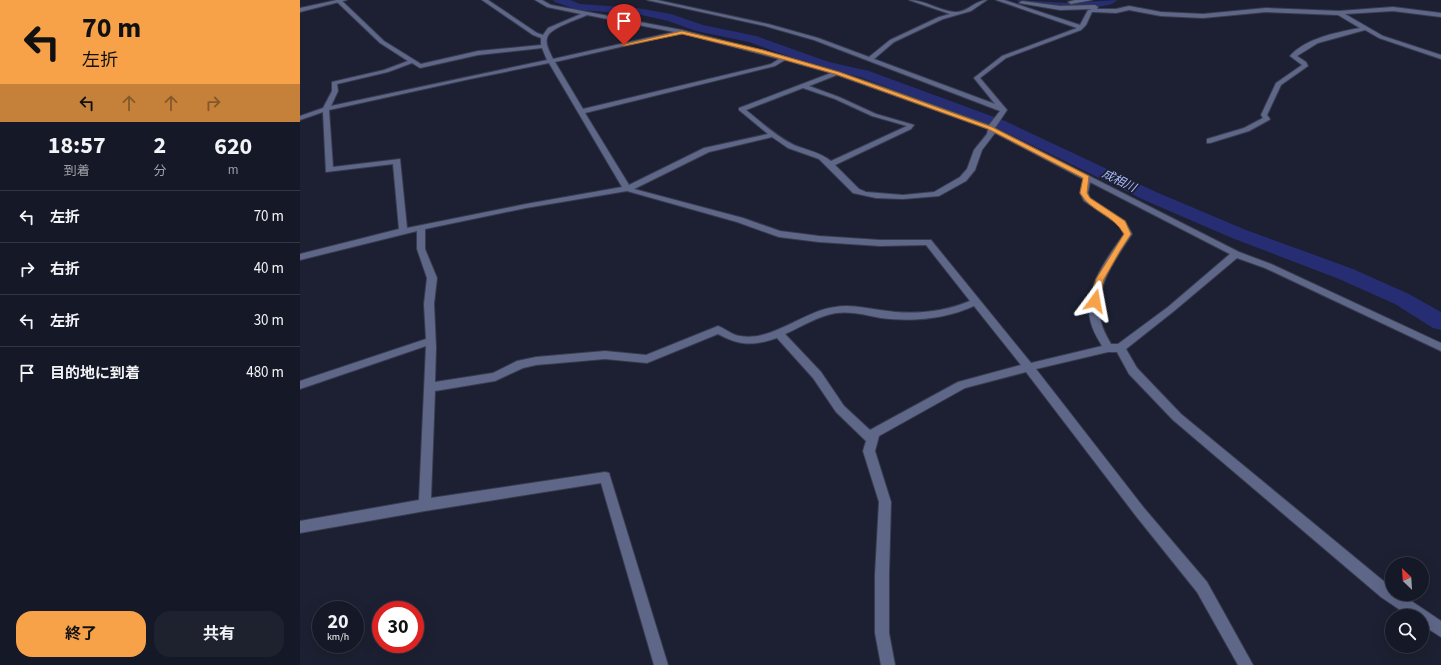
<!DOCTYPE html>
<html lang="ja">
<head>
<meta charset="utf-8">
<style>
	:root { --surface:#151826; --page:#1e212e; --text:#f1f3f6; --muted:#9da0a7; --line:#343743; --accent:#f7a148 }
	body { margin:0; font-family:"Source Sans 3","Noto Sans JP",sans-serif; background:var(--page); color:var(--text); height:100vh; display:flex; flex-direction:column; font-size:15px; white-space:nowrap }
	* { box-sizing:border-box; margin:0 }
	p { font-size:13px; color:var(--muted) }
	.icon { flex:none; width:22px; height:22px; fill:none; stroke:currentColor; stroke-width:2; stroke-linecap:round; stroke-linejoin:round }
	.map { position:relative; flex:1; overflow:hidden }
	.side { display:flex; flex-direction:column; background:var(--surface); width:300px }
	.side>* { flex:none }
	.guide { background:#f7a148; color:#111; overflow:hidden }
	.needle { width:26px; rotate:335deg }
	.controls { position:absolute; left:1085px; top:557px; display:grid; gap:8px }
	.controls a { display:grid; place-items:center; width:44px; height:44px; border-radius:50%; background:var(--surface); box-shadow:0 4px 16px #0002,0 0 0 1px var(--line); font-size:20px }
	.speed { position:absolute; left:12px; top:601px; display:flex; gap:8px; font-size:20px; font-weight:700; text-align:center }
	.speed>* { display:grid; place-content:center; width:52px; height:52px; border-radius:50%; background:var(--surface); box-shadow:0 4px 16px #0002,0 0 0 1px var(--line); line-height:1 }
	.speed small { font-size:10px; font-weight:400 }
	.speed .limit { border:6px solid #d22; background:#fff; color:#111 }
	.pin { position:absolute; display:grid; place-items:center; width:34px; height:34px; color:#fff; margin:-41px -17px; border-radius:50% 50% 50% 0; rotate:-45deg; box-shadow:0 0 4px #0007 }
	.pin .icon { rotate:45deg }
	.me { position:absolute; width:44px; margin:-22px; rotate:13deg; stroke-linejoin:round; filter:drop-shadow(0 0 3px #0008) }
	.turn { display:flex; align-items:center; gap:14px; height:84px; padding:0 16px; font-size:18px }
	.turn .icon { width:52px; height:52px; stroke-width:2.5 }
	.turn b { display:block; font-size:28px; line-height:34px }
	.lanes { display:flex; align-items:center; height:38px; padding:0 16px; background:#0003; justify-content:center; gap:20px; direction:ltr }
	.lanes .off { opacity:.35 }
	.eta { display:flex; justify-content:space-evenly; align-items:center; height:68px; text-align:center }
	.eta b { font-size:24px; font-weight:700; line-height:28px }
	.cta { display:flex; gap:8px; margin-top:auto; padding:8px 16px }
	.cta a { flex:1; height:46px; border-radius:16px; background:var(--accent); color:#111; font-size:16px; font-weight:700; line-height:46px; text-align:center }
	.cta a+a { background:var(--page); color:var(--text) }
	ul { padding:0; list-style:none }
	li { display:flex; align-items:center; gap:12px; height:52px; padding:0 16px; border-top:1px solid var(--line) }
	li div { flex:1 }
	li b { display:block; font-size:15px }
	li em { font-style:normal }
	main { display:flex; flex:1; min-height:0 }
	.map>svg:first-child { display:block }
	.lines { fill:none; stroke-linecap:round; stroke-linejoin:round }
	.river { fill:#262d72; fill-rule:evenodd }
	.minor-casing { stroke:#383c4e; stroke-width:2 }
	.tertiary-casing { stroke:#383c4e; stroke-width:2 }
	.minor { fill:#5f6789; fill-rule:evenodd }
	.tertiary { fill:#5f6789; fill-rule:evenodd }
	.route { fill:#f7a148; stroke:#a1692f }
	.labels { text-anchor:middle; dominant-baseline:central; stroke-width:4; stroke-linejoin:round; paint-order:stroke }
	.far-water-label { font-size:12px; font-style:italic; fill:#acbbf8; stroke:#1c2032 }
</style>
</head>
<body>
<main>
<section class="side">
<div class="guide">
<div class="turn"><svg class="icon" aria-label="left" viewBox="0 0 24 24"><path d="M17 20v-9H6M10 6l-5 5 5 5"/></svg><div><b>70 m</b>左折</div></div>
<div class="lanes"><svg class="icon" aria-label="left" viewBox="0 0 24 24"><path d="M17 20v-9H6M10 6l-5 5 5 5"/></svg><svg class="icon off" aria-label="ahead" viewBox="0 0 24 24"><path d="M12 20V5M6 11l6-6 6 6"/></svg><svg class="icon off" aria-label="ahead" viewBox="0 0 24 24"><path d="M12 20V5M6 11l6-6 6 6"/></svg><svg class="icon off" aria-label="right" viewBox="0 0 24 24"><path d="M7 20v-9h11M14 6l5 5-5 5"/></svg></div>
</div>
<div class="eta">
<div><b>18:57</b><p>到着</p></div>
<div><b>2</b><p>分</p></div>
<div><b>620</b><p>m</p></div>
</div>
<ul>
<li><svg class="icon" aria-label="left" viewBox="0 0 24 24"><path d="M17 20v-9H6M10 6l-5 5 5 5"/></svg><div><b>左折</b></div><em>70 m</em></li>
<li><svg class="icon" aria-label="right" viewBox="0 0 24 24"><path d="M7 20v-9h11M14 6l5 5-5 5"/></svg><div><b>右折</b></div><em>40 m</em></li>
<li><svg class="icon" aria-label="left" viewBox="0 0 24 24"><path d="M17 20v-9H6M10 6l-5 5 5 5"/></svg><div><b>左折</b></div><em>30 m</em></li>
<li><svg class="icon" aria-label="arrive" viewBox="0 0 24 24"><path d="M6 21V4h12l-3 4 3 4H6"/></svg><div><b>目的地に到着</b></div><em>480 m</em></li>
</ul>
<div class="cta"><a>終了</a><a>共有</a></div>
</section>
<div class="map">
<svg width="1141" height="665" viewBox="0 0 1141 665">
	<rect width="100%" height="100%" fill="#1c2032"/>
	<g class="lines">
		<path class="river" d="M 253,0 L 270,0 L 280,4 L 337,8 L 371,14 L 403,25 L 456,36 L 529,62 L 569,71 L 705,121 L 856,192 L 946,230 L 1053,269 L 1109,294 L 1141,312 L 1141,330 L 1133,328 L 1095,304 L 1039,279 L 932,238 L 844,200 L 695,127 L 560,77 L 520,68 L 449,42 L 396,31 L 368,21 L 337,14 L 278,10 L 255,2 Z
			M 717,0 L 767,3 L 817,0 C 814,4 808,5 803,6 C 775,13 747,10 719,2 Z"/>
		<defs>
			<path id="minor" d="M 35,0 L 41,0 L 84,41 L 121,64 L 178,51 L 241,45 L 241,38 L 233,35 L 182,0 L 188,0 L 237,33 L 243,35 L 248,28 L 281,14 L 247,7 L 235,0 L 242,0 L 251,5 L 382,30 L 487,57 L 539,72 L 586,88 L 689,125 L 700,111 L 514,40 L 465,26 L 347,0 L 357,0 L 468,24 L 518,38 L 569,57 L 590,40 L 639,17 L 650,14 L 609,0 C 626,0 639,11 655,12 C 667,13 675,0 687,0 L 671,11 L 643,19 L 594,42 L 574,59 L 695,104 L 674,78 L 675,77 L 702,56 L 777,28 L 696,0 L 704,0 L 780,25 L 788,10 L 792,9 L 760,10 L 719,3 L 722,1 L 760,6 L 795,5 L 798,7 L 797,9 L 816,9 L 829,6 L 861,12 L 903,14 L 966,8 L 1039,11 L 1093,7 L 1141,13 L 1141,17 L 1093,11 L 1045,14 L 1083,36 L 1141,55 L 1141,59 L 1079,38 L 1065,30 L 1018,43 L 997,56 L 1006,62 L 1008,66 L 981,85 L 967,115 L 970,119 L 969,120 L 949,131 L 910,143 L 907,143 L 907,139 L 944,128 L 963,118 L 961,115 L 976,83 L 1002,65 L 990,56 C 1006,38 1038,32 1060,28 L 1038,15 L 966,12 L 903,18 L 861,16 L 829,10 L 816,13 L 794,12 L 792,12 L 786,25 L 781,30 L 706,58 L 680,78 L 707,110 L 695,128 L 939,252 L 971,264 L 1141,343 L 1141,351 L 965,268 L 937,258 L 874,311 L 826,349 L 837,368 L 881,414 L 1092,588 L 1092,594 L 1101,594 L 1141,621 L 1141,637 L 1122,625 L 1122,616 L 1109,616 L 1081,597 L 873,420 L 829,374 L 817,352 L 808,352 L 736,369 L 844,508 L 907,582 L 953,665 L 938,665 L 897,592 L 836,516 L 726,372 L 665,388 L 579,436 L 575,451 L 591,502 L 589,575 L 589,633 L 595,665 L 581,665 L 575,633 L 575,575 L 579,502 L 563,451 L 566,441 L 536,412 L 513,378 L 477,338 C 453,346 440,346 418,334 L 347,363 L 305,359 L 236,365 L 223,368 L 195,381 L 135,391 L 131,498 L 305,472 L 309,473 L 368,665 L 354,665 L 301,483 L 125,511 L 0,533 L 0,521 L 119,500 L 126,346 L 0,389 L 0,381 L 126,339 L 124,304 L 127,278 L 117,249 L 117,231 L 0,260 L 0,254 L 99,229 L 93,164 L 26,172 L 23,112 L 0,120 L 0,116 L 23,108 L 32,91 L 32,82 L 84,70 L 108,61 L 80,43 ZM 287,15 L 374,32 L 253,59 C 250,52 245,45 247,38 C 249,28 277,20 287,15 ZM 381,33 L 479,59 L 471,64 L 283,109 L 255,62 ZM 242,48 L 247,60 L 31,106 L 38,91 L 37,84 L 88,72 L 112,63 L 120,68 L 178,55 ZM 485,60 L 531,73 L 439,108 L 439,110 L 468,134 L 404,148 L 329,185 L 285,113 L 475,66 ZM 249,63 L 322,187 L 226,204 L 107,228 L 100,159 L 33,167 L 29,110 L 170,79 ZM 537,75 L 688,129 L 687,134 L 674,150 L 667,169 L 660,177 L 634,192 L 603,195 L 566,192 L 559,189 L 535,165 L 611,129 L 614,125 L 576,114 L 539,97 L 509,86 ZM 503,88 L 535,99 L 572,116 L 607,126 L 531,161 C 520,152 506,150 494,145 C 476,136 461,122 446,110 ZM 695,133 L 783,179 L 780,193 L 784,201 L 819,225 L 824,234 C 806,259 782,291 791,323 C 793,331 798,339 802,346 L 731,363 L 631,240 L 580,240 L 519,236 L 480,231 L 443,218 L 334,189 L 409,152 L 472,137 L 488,148 L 519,159 L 553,193 L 576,198 L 603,199 L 639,196 L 666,181 L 675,170 L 682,150 ZM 790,182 L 930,254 L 868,307 L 818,344 L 811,344 C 807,337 803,330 801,322 C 793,288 815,260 832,234 L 825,221 L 790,198 L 788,193 ZM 327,191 L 437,222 L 479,237 L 519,242 L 580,246 L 626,245 L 670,301 C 641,313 611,315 580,310 C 565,308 550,304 535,307 C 503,311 472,342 440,336 C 432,335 426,329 418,326 L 346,355 L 305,351 L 236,357 L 217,361 L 193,373 L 135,382 L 136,347 L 134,304 L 137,278 L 125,249 L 125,229 L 226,208 ZM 674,306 L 721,365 L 658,382 L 570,430 L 544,406 L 521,372 L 485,334 C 501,327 518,316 536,313 C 551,311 566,315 581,318 C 613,322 645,319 674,306 Z
				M 775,0 L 792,0 L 771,4 L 768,2 Z"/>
			<path id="tertiary" d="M 37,0 L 47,0 L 0,12 L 0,8 Z"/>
		</defs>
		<use href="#minor" class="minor-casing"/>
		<use href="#tertiary" class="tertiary-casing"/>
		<use href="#minor" class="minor"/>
		<use href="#tertiary" class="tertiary"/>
	</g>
	<path class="route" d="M 382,31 L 463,50 L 539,72 L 692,127 L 789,176 L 787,193 L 790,198 L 825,221 L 831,234 L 820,251 L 804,279 L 798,303 L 792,303 L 790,301 L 796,279 L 824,234 C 813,214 791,212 780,193 L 783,178 L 688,129 L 535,74 L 460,53 L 382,34 L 324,46 L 321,45 Z"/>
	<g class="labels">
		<g class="far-water-label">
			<text transform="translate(819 181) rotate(26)">成相川</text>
		</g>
	</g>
</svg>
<div class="controls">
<a><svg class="needle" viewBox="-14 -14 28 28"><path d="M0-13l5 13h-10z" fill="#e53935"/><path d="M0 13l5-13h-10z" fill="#9da0a7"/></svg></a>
<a><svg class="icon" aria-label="search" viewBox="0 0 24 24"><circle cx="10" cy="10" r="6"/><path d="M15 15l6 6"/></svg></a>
</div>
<div class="speed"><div>20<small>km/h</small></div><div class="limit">30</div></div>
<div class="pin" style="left:324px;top:45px;background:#d93025"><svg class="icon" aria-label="arrive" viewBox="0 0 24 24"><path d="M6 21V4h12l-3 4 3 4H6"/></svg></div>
<svg class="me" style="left:795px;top:301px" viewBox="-20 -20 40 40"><path d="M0-17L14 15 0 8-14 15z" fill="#f7a148" stroke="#fff" stroke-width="4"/></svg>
</div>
</main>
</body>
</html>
